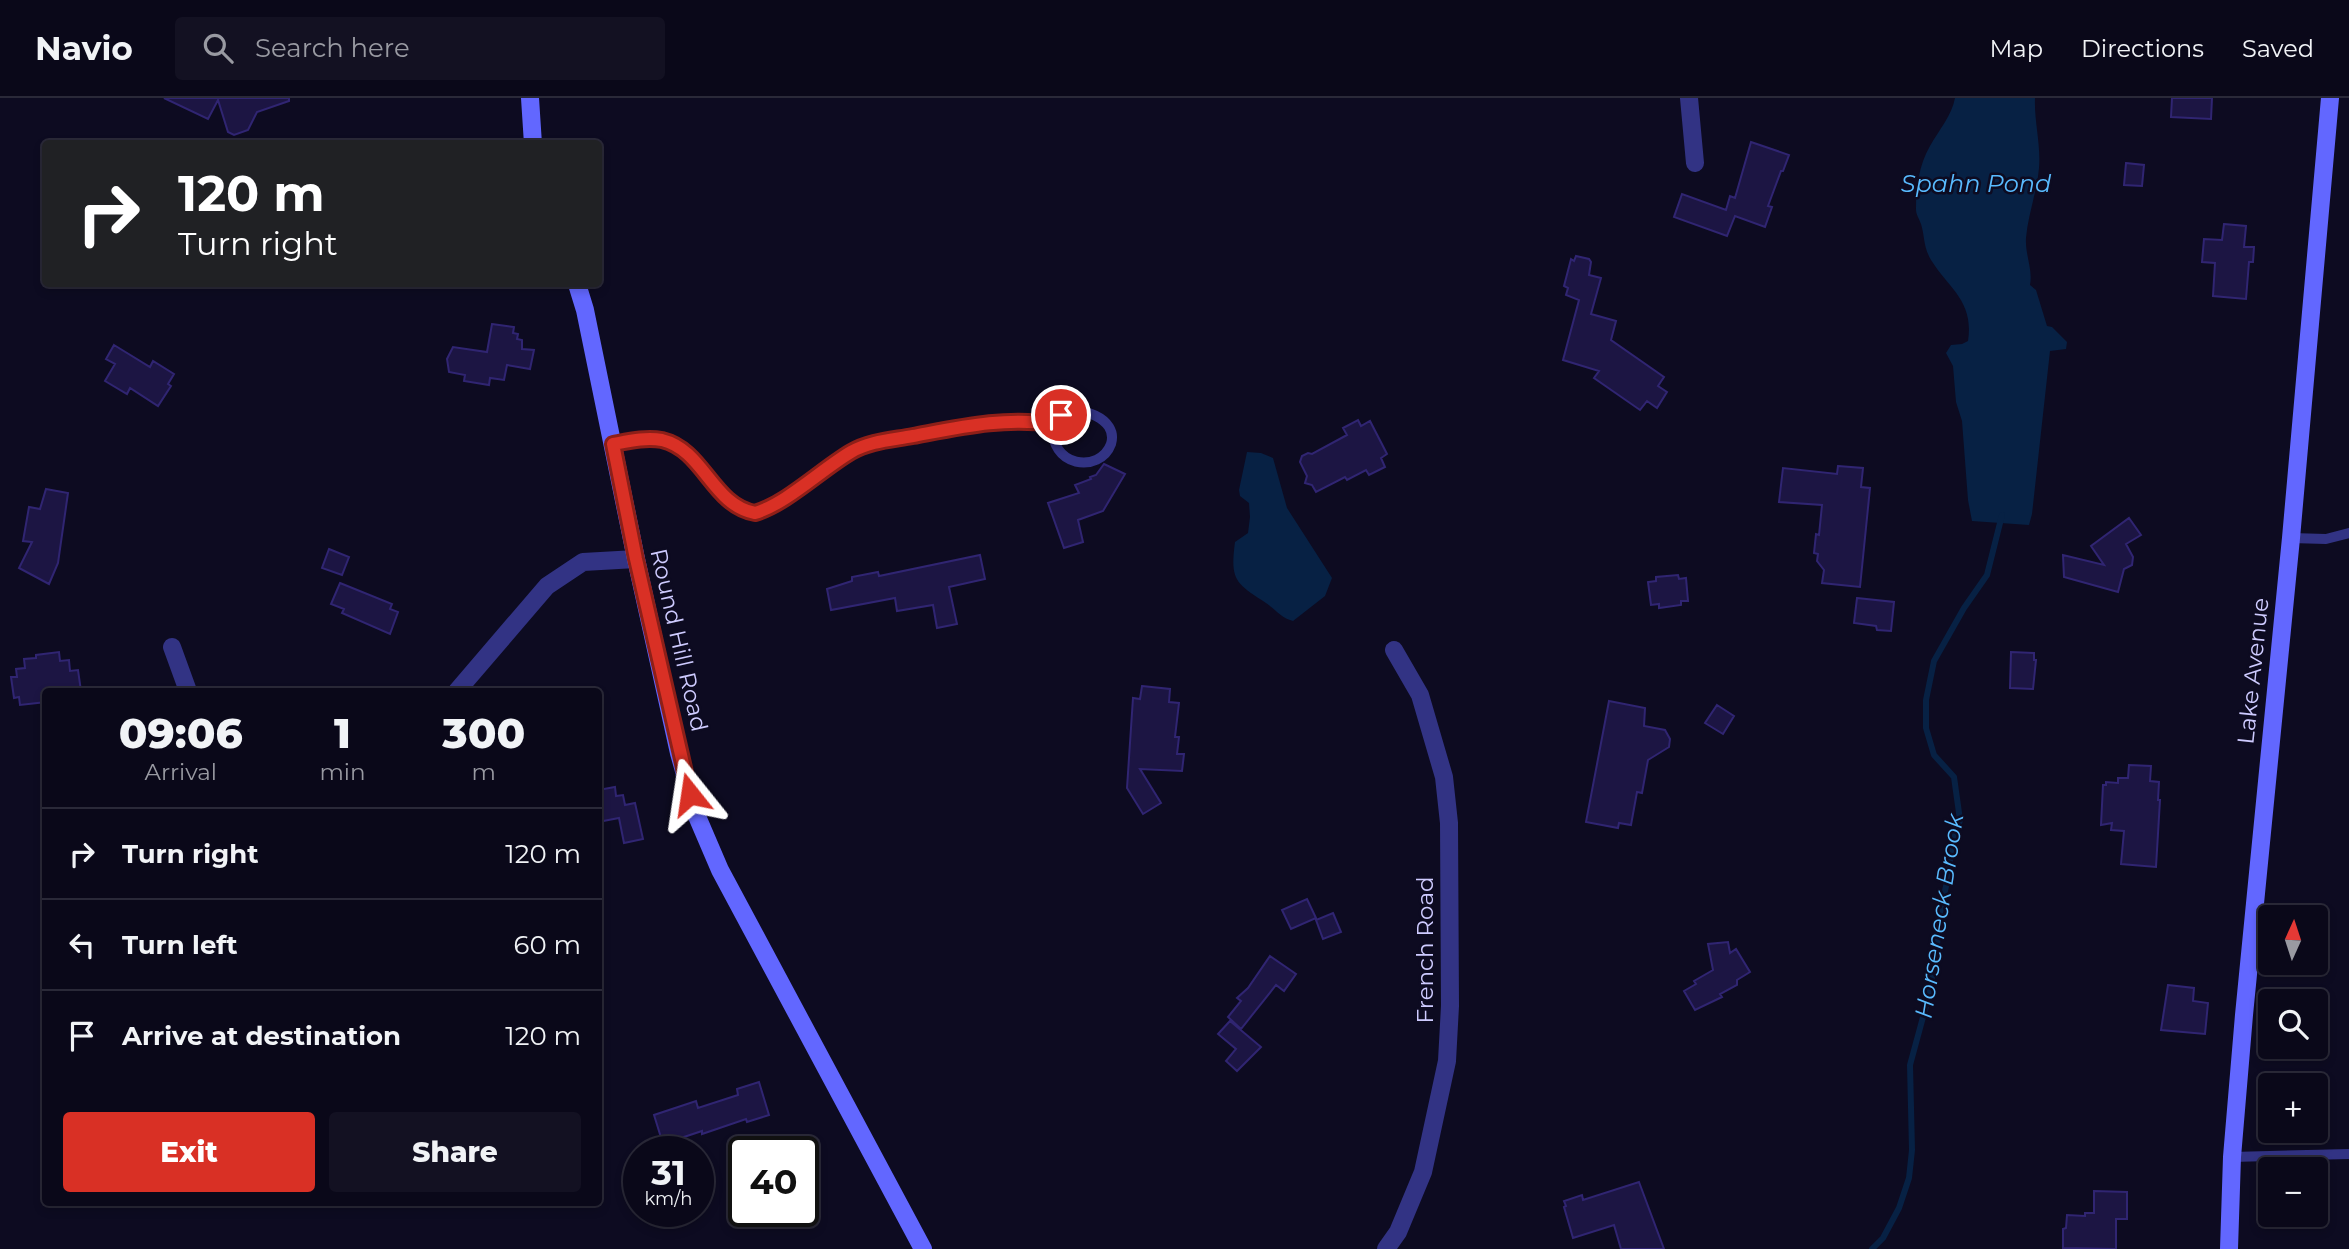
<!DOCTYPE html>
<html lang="en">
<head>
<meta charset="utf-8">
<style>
	:root { --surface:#0a0819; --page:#131122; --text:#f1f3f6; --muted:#999aa2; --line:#2a2938; --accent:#d93025 }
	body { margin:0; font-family:Montserrat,sans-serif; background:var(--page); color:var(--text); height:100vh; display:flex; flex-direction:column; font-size:26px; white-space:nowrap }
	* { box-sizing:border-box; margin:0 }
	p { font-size:23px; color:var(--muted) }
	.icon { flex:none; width:38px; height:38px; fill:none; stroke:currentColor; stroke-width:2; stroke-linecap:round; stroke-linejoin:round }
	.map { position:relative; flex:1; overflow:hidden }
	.side { position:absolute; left:42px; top:590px; width:560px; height:518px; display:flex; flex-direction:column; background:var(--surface); border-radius:7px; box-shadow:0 4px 10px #0003,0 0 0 2px var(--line) }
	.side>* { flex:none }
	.guide { position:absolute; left:42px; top:42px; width:560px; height:147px; border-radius:7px; box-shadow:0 4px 10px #0003,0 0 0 2px var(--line); background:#202124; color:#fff; overflow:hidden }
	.needle { width:46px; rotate:3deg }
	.tools { position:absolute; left:2258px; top:807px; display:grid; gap:14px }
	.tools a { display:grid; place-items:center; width:70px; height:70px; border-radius:7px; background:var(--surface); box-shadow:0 4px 10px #0003,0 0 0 2px var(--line); font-size:35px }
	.speed { position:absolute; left:623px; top:1038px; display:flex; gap:14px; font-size:35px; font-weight:700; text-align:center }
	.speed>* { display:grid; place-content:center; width:91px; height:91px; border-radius:50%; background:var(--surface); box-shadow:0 4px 10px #0003,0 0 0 2px var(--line); line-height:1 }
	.speed small { font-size:18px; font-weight:400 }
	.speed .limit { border:4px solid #111; border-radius:10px; background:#fff; color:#111 }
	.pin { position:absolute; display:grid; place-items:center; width:60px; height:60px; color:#fff; margin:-30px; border:4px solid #fff; border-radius:50%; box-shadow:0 2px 7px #0007 }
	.me { position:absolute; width:77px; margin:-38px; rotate:345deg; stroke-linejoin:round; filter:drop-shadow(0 0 5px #0008) }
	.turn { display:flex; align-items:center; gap:24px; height:147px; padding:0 21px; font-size:32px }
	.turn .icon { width:91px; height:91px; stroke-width:2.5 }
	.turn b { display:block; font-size:49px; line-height:60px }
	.eta { display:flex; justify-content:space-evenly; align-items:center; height:119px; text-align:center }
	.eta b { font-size:42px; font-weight:800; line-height:49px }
	.button { display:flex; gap:14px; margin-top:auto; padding:14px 21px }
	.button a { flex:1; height:80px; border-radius:7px; background:var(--accent); color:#fff; font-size:28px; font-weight:800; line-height:80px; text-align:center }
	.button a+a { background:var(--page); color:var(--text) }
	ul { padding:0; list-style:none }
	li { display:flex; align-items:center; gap:21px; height:91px; padding:0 21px; border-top:2px solid var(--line) }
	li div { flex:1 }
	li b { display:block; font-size:26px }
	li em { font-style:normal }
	header { display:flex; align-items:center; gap:42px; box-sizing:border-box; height:98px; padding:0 35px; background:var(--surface); border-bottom:2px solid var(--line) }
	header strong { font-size:33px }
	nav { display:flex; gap:38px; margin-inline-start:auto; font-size:24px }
	.search { width:490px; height:63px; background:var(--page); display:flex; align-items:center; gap:18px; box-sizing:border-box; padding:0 24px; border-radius:7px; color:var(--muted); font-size:26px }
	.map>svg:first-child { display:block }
	.water { fill:#072144 }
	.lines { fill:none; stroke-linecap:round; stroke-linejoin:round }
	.stream { stroke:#072144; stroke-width:6 }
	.building { fill:#1c1543; stroke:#302572; stroke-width:2 }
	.lane { stroke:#323384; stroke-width:10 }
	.street { stroke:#323384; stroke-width:18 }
	.secondary { stroke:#6267ff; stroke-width:18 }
	.route-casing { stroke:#8d1f18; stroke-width:18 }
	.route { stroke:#d93025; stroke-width:12 }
	.labels { text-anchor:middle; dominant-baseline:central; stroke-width:5; stroke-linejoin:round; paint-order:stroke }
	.street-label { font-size:23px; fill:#cecbff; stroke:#0d0b21 }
	.water-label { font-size:24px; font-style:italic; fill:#59bbff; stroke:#0d0b21 }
</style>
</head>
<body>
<header>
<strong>Navio</strong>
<div class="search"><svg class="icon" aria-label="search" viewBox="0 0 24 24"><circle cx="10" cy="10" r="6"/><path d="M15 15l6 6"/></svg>Search here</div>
<nav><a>Map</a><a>Directions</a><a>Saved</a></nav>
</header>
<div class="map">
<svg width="2349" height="1151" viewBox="0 0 2349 1151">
	<rect width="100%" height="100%" fill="#0d0b21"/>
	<path class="water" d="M 1955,0 L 2035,0 C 2034,23 2041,46 2039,70 C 2037,94 2028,116 2026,140 C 2025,157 2033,171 2030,187 L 2036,192 L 2047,228 L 2052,229 L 2067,244 L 2066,251 L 2050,253 L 2032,416 L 2029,427 L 1972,423 L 1968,402 L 1962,323 L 1956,304 L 1953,268 L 1946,255 L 1951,247 L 1962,246 L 1968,243 C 1974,203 1950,192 1931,162 C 1923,148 1925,139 1921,126 C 1919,120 1916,117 1916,111 C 1916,89 1919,67 1930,48 C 1939,32 1952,17 1955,0 Z
		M 1247,354 L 1261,355 L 1273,360 L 1287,410 L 1332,480 L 1325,498 L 1293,523 C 1281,520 1276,512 1266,505 C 1235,485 1230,482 1235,444 L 1248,435 L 1250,419 L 1249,405 L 1240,398 L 1239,392 Z"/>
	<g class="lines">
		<path class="stream" d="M 1872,1151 L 1883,1140 L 1899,1110 L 1909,1080 L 1912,1052 L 1910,967 L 1929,897 L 1937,851 L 1938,823 L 1947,784 L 1952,747 L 1960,722 L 1954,679 L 1934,657 L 1926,630 L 1926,602 L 1934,563 L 1964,510 L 1987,477 L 2002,417"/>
	</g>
	<path class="building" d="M 164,0 L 289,0 L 289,3 L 257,14 L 248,32 L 234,37 L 228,34 L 218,2 L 208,21 Z
		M 2172,0 L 2212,0 L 2211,21 L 2171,19 Z
		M 1751,44 L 1789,57 L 1783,73 L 1781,73 L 1768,108 L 1772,109 L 1765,129 L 1735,118 L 1727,138 L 1674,119 L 1682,96 L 1726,112 L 1730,98 L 1735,100 Z
		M 2126,65 L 2144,67 L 2142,88 L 2124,87 Z
		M 2224,126 L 2246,128 L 2244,149 L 2254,149 L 2253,164 L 2249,164 L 2246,201 L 2213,198 L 2215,165 L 2202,164 L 2204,141 L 2222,142 Z
		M 1576,158 L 1589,161 L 1591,164 L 1589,177 L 1601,180 L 1591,216 L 1616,223 L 1611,242 L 1664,279 L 1658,288 L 1667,294 L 1657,310 L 1647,303 L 1640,312 L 1594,280 L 1599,273 L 1563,262 L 1579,202 L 1566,197 L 1568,190 L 1564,188 L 1571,161 L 1574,163 Z
		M 492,226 L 514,229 L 513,235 L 518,236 L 517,241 L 522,242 L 522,251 L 534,252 L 530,271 L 507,267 L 504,282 L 490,280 L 489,287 L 464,283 L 465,277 L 449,274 L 447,261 L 453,249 L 487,254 Z
		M 114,247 L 150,269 L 153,263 L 174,276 L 168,286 L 171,288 L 158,308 L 130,290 L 127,296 L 105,283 L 115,266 L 106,261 Z
		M 1358,322 L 1361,328 L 1370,323 L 1387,356 L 1381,360 L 1385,369 L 1369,377 L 1366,372 L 1347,382 L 1345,379 L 1316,394 L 1312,387 L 1305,385 L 1307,378 L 1300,364 L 1302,358 L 1308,355 L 1312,356 L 1347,337 L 1343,330 Z
		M 1104,366 L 1125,376 L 1103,413 L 1078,422 L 1083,444 L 1064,450 L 1048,405 L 1079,395 L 1075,387 L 1091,381 L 1090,379 L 1096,377 Z
		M 1838,368 L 1863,370 L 1861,389 L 1870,390 L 1860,489 L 1822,485 L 1824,472 L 1817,463 L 1818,456 L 1814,455 L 1816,436 L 1819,437 L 1822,407 L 1779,404 L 1783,370 L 1837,376 Z
		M 46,391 L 68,395 L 58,465 L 49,486 L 19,470 L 32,444 L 23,443 L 29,409 L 40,411 Z
		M 2129,420 L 2141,437 L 2126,446 L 2133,459 L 2132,467 L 2124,471 L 2118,494 L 2064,479 L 2063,457 L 2104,467 L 2091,448 Z
		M 329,451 L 349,459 L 342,477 L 322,470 Z
		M 980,457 L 985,481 L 949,489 L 957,526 L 937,530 L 933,507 L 897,513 L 895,500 L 831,512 L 827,491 L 852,483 L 852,479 L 878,474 L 879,478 Z
		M 1678,477 L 1679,481 L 1686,480 L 1688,503 L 1681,503 L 1681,507 L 1659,510 L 1659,506 L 1651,507 L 1648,484 L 1656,483 L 1656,479 Z
		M 340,485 L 392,506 L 390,511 L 398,514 L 390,536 L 342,515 L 344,511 L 331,506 Z
		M 1857,500 L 1894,504 L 1891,533 L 1877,532 L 1876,528 L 1854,525 Z
		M 59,554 L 60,563 L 69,562 L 70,573 L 78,572 L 81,593 L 46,593 L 46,604 L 20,607 L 19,599 L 14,600 L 11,579 L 17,579 L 16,571 L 25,570 L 24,561 L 36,560 L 36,557 Z
		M 2011,554 L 2034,555 L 2034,562 L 2036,562 L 2033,591 L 2010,590 Z
		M 1142,588 L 1170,591 L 1169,604 L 1179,605 L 1175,639 L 1179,639 L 1177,656 L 1184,656 L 1182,673 L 1140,671 L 1161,705 L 1143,716 L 1127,690 L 1133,600 L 1140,601 Z
		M 1609,603 L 1645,610 L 1644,628 L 1665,632 L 1670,641 L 1669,649 L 1648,662 L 1642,695 L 1637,694 L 1631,727 L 1619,725 L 1618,730 L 1586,724 Z
		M 1717,607 L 1734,618 L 1723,636 L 1705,625 Z
		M 2129,667 L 2151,668 L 2150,683 L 2159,684 L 2158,702 L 2160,702 L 2156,769 L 2121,766 L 2124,733 L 2111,732 L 2112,725 L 2101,727 L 2103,687 L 2106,687 L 2106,684 L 2118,685 L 2118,680 L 2128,680 Z
		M 615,689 L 616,698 L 623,697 L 625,707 L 635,705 L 643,741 L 624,745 L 619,720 L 598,724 L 598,692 Z
		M 1307,801 L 1316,820 L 1291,831 L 1282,812 Z
		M 1333,815 L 1341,834 L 1323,841 L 1316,822 Z
		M 1728,844 L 1730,855 L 1736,851 L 1750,874 L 1737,882 L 1737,887 L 1720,896 L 1722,899 L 1695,912 L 1684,893 L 1696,886 L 1694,883 L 1713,872 L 1708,846 Z
		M 1270,858 L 1296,876 L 1284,893 L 1276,887 L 1241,931 L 1228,919 L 1241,903 L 1237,900 L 1248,890 Z
		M 2168,887 L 2194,890 L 2193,903 L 2208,905 L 2205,936 L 2161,932 Z
		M 1230,923 L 1261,949 L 1237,973 L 1226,963 L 1236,951 L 1218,936 Z
		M 759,984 L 769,1017 L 747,1024 L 746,1021 L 702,1036 L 702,1033 L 663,1046 L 654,1017 L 696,1003 L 698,1010 L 738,997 L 737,991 Z
		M 1639,1084 L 1664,1151 L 1621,1151 L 1614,1127 L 1573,1140 L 1564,1109 L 1566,1108 L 1564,1103 L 1582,1097 L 1583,1102 Z
		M 2094,1093 L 2127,1094 L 2127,1121 L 2116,1121 L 2116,1151 L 2063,1150 L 2063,1131 L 2066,1130 L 2067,1117 L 2085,1118 L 2085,1115 L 2094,1115 Z"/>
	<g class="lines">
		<path class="lane" d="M 613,346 C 629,343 646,339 662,342 C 704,352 712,407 755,415 C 786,406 822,371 851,354 C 870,343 892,343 913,338 C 961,329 1004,319 1053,325 C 1055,323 1057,320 1060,317 C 1078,306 1119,320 1111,346 C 1100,376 1048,370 1053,325
			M 2291,440 L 2326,441 L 2349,435
			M 2232,1059 L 2349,1056"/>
		<path class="street" d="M 1689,0 L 1695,65
			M 172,549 L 188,593
			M 457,593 L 547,488 L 583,464 L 636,461
			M 1386,1151 L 1398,1134 L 1423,1074 L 1447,963 L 1450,908 L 1449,725 L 1444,679 L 1420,597 L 1394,552"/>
		<path class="secondary" d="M 530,0 L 533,46
			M 577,186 L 585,212 L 636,461 L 679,655 L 696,716 L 720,772 L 923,1151
			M 2229,1151 L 2232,1059 L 2244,917 L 2291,440 L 2330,0"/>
	</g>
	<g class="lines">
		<defs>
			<path id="route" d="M 690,696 L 636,461 L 613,346 C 629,343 646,339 662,342 C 704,352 712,407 755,415 C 786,406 822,371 851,354 C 870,343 892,342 913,338 C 961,329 1004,319 1053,326 L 1061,317"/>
		</defs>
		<use href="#route" class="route-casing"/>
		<use href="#route" class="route"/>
	</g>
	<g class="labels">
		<g class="street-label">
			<text transform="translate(679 542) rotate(77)">Round Hill Road</text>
			<text transform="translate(2253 573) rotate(-84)">Lake Avenue</text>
			<text transform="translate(1425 852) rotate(-90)">French Road</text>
		</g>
		<g class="water-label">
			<text x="1976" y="85">Spahn Pond</text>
			<text transform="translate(1939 818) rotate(-81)">Horseneck Brook</text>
		</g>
	</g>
</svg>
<div class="tools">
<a><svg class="needle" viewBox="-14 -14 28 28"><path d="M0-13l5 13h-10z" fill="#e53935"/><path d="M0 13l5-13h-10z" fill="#999aa2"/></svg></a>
<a><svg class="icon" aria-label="search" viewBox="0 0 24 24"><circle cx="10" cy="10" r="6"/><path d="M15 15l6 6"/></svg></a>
<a>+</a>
<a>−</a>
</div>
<div class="speed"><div>31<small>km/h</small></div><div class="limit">40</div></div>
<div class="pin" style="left:1061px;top:317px;background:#d93025"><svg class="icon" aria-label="arrive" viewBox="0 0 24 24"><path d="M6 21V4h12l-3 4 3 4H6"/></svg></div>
<svg class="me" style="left:690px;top:696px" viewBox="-20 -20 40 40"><path d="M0-17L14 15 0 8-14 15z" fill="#d93025" stroke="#fff" stroke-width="4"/></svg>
<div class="guide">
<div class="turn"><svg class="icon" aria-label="right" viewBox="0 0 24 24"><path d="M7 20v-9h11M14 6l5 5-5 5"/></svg><div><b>120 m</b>Turn right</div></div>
</div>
<section class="side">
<div class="eta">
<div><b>09:06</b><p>Arrival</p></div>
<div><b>1</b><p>min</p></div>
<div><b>300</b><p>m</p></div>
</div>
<ul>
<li><svg class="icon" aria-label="right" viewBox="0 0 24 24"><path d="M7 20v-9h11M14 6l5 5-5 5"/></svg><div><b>Turn right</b></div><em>120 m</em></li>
<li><svg class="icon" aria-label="left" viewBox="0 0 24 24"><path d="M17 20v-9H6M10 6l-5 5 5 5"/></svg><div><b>Turn left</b></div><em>60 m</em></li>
<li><svg class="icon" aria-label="arrive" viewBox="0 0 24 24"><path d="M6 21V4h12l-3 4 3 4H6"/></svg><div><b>Arrive at destination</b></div><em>120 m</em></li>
</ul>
<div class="button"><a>Exit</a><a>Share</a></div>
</section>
</div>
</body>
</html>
